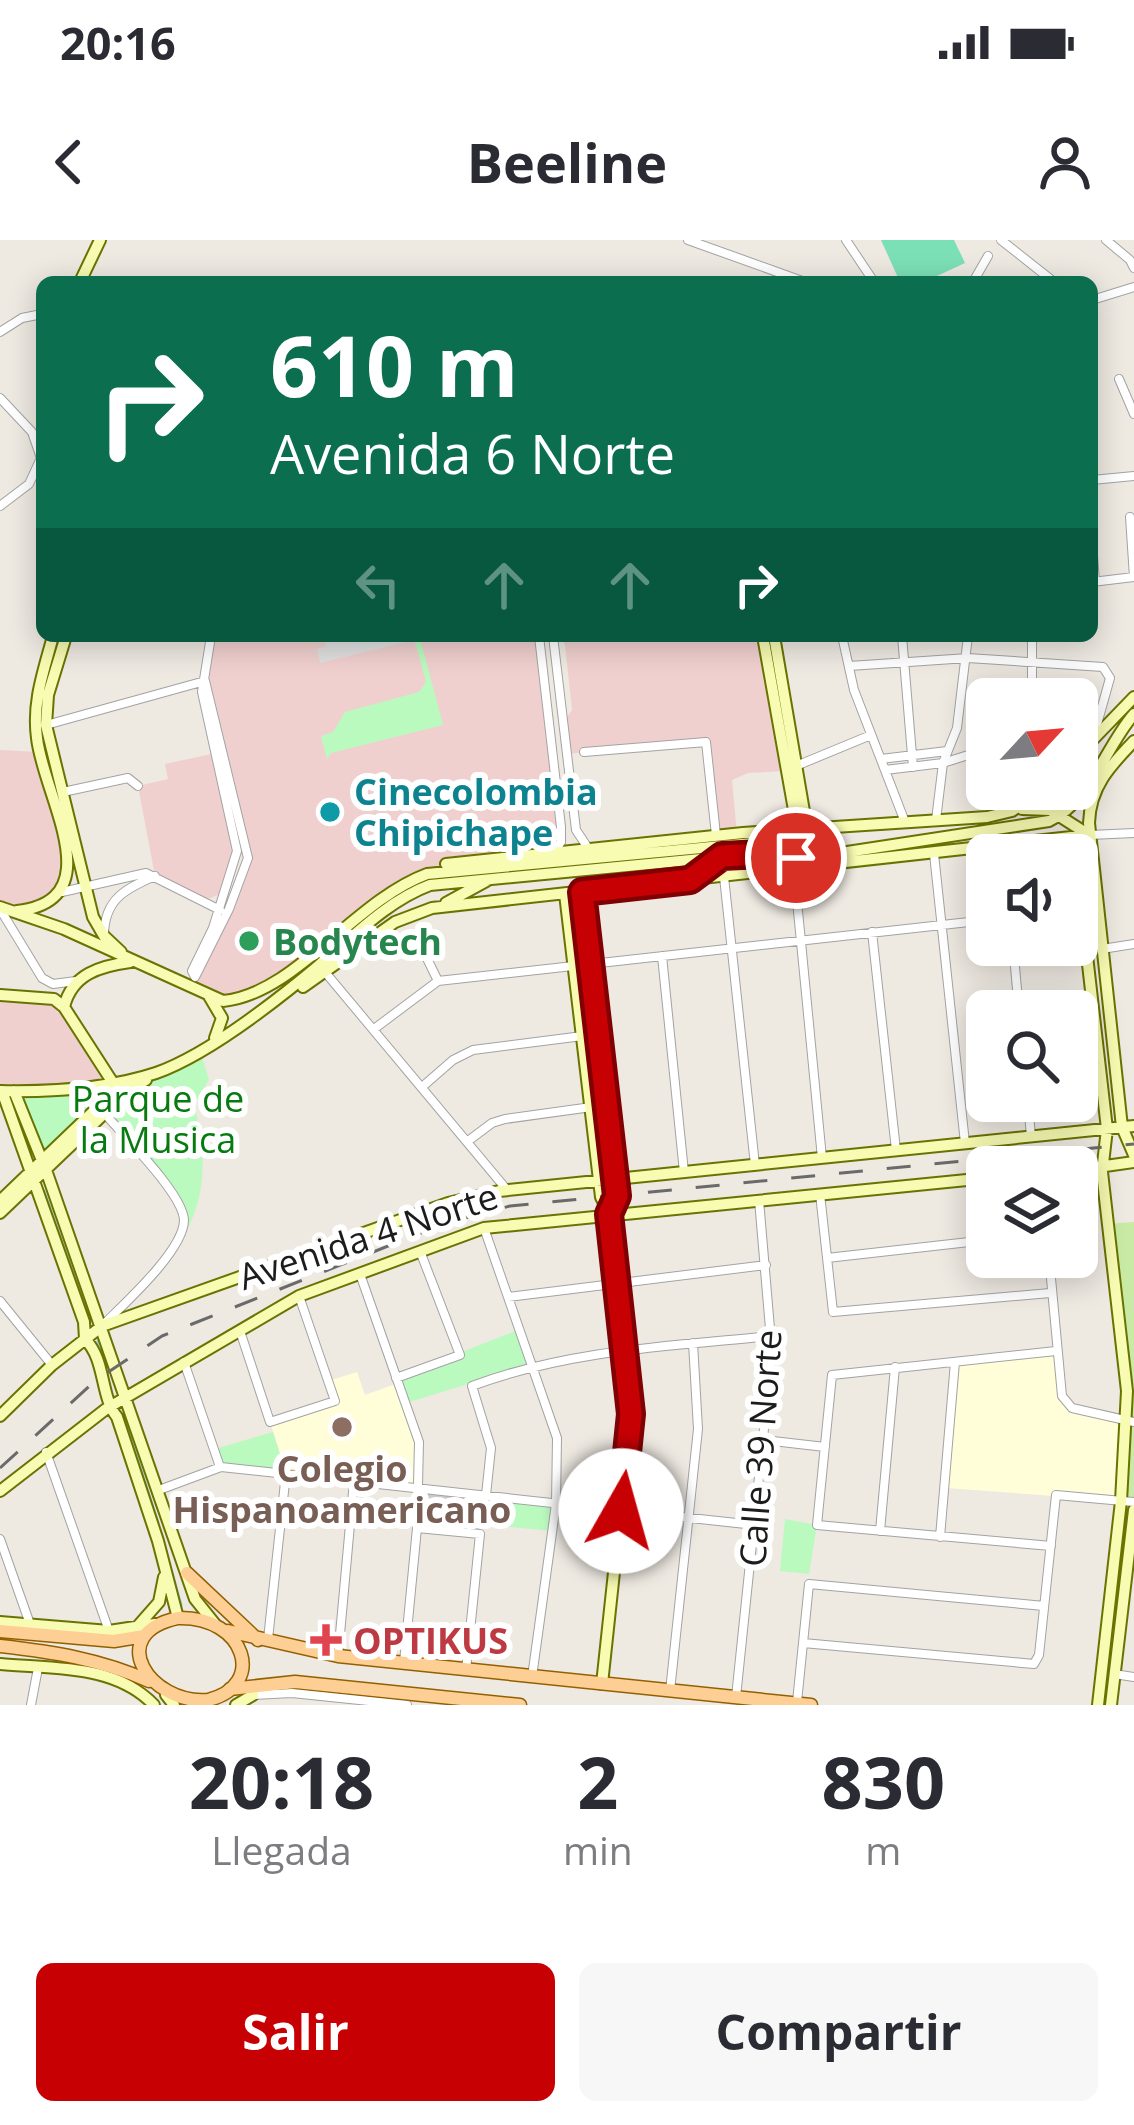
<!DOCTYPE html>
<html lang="es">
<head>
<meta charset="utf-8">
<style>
	:root { --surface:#fff; --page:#f7f7f7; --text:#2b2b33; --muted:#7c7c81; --accent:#c70004 }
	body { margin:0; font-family:"Open Sans",sans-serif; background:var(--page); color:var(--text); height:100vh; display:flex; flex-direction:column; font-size:45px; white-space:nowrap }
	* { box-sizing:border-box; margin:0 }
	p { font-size:39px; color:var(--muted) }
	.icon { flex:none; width:66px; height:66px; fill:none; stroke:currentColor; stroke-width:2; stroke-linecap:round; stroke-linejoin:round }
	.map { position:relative; height:1465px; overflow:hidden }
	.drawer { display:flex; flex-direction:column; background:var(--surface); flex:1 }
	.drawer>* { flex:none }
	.banner { position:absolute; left:36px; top:36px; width:1062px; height:366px; border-radius:18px; box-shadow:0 6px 30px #0003; background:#0b6e4f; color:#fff; overflow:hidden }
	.needle { width:78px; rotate:64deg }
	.buttons { position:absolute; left:966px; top:438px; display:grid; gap:24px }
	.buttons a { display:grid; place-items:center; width:132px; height:132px; border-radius:18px; background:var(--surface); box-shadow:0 6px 30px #0003; font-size:60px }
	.pin { position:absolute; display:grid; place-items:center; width:102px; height:102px; color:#fff; margin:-51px; border:6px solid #fff; border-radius:50%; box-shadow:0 3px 12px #0007 }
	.me { position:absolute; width:132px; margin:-66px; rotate:7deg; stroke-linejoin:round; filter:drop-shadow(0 0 9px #0008) }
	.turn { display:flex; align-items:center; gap:42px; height:252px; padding:0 36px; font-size:54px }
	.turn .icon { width:156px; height:156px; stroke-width:2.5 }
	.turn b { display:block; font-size:84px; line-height:102px }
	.lanes { display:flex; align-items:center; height:114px; padding:0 36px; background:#0003; justify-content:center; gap:60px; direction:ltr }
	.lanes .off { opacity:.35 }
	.eta { display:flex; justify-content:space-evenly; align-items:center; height:204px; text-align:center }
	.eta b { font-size:72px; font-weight:700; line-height:84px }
	.button { display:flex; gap:24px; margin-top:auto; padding:24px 36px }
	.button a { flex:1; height:138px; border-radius:18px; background:var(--accent); color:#fff; font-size:48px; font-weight:700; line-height:138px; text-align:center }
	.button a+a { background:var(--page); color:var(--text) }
	.status { display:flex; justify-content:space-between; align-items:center; height:84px; padding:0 60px; background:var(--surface); direction:ltr }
	.status svg { height:33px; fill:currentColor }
	header { display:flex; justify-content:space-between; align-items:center; height:156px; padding:0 36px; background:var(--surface); font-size:54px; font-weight:700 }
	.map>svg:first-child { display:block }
	.commercial { fill:#f0d0cf }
	.education { fill:#fffed8 }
	.religious { fill:#cacaca }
	.grass { fill:#c8eaa4 }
	.park { fill:#bbfabf }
	.pitch { fill:#7ce0b7 }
	.parking { fill:#e0e0e0 }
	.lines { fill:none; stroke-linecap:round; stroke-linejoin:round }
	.stream { stroke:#9fd0dd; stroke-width:3 }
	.street-casing { stroke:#a3a3a3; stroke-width:10 }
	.secondary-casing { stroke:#697302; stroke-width:14 }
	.primary-casing { stroke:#936000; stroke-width:15 }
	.street { stroke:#fff; stroke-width:8 }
	.secondary { stroke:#f8fbb2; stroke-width:10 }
	.primary { stroke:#fecf95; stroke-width:12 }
	.rail { stroke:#6a6a6a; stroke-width:3; stroke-dasharray:24 24; stroke-linecap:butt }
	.route-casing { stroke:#810003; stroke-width:30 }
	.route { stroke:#c70004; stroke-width:21 }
	.culture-dot { fill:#0f9aa8; stroke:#fff; stroke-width:4.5 }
	.leisure-dot { fill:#2e9e5b; stroke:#fff; stroke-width:4.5 }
	.education-dot { fill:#8d6e63; stroke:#fff; stroke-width:4.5 }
	.health-dot { fill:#e0444e; stroke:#fff; stroke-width:4.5 }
	.labels { text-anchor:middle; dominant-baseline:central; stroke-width:12; stroke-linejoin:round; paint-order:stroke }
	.culture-label { font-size:36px; font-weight:bold; fill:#0d838f; stroke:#fff; text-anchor:start }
	.leisure-label { font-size:36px; font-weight:bold; fill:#27864d; stroke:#fff; text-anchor:start }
	.park-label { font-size:36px; fill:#087b10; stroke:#fff }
	.street-label { font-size:36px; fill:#1c1c1c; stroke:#fff }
	.education-label { font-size:36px; font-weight:bold; fill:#785e54; stroke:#fff }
	.health-label { font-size:36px; font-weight:bold; fill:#be3a42; stroke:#fff; text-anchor:start }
</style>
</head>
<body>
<div class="status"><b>20:16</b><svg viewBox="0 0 49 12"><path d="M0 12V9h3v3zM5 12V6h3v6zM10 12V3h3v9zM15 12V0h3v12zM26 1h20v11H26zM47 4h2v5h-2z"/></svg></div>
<header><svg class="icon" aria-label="back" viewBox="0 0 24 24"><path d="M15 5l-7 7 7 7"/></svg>Beeline<svg class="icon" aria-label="person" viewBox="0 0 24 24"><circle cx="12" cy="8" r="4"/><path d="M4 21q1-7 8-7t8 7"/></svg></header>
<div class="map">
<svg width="1134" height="1465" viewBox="0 0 1134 1465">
	<rect width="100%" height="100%" fill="#eee9e1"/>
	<path class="commercial" d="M 211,396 L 539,396 L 561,587 L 558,608 L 417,632 L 399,641 L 279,739 L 235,760 L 192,749 L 247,618 L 205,441 Z
		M 560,396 L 763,396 L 786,531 L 748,533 L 732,540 L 737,594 L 716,595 L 705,502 L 566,514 L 562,484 L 572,470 L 565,405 Z
		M 0,510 L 39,512 L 68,638 L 37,666 L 0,667 Z
		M 216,513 L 237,611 L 221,654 L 202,661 L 155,636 L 138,546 L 168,539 L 165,524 Z
		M 0,755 L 57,760 L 113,843 L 0,851 Z"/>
	<path class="education" d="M 1056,1111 L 1067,1163 L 1127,1181 L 1121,1261 L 946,1248 L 955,1122 Z
		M 357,1132 L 365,1155 L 398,1143 L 419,1202 L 419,1248 L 286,1233 L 270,1182 L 334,1161 L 328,1141 Z"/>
	<path class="religious" d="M 419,1248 L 486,1256 L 480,1294 L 417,1288 Z"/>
	<path class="grass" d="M 1134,982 L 1134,1270 L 1111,1465 L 1098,1465 L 1127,1174 L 1107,984 Z"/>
	<path class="park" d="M 415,402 L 421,402 L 443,485 L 331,513 L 327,519 L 321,496 L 333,492 L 345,472 L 419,452 L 426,442 Z
		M 195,815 L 203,820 L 209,840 L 194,864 C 205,907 208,947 188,988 L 180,965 L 104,873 L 129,850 Z
		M 113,843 L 42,920 L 14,851 Z
		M 520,1089 L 533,1124 L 406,1163 L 396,1138 Z
		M 273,1192 L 286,1233 L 221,1227 L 215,1209 Z
		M 486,1256 L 556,1264 L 552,1291 L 481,1284 Z
		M 785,1279 L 817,1285 L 809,1334 L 780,1331 Z"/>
	<path class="pitch" d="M 881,0 L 954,0 L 965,23 L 924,42 L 900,42 Z"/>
	<path class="parking" d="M 323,396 L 431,396 L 421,402 L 405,402 L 320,423 L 317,409 L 326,406 Z"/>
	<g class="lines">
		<path class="stream" d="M 24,898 L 32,920
			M 44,951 L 90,1081
			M 98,1101 L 104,1120
			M 124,1176 L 158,1283
			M 172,1333 L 181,1365"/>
		<defs>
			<path id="street" d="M 688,0 L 805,42
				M 846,0 L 874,42
				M 1001,0 L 1054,42
				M 1106,0 L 1130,20 L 1134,28
				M 973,42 L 988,16
				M 1092,60 L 1134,47
				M 0,92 L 22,78 L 42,74
				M 1119,139 L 1134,174
				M 0,158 L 32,192 L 41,218 L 29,244 L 0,266
				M 1092,161 L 1093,161
				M 1092,240 L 1134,236
				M 1092,303 L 1095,342
				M 1092,342 L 1134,337 L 1130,277
				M 539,396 L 561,587 L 561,602 L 554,612
				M 553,396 L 576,590 L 588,608
				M 842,396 L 854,450 L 905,582
				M 902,396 L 913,527
				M 849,426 L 968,418 L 1103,427 L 1110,438 L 1094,495
				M 205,441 L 248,618 L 229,669 L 195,737 L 192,731 L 213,688 L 237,611 L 202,452 L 211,396
				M 1032,459 L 1032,396
				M 46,485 L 205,441
				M 584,512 L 706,502 L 716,595
				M 881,519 L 947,511
				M 796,526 L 871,495
				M 885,530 L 943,523 L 987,509
				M 63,552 L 128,538 L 138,546
				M 936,580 L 943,523 L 957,488 L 968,396
				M 1090,595 L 1134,593
				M 934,614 L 965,903
				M 794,630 L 822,918
				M 724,637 L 755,925
				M 62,652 L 146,633 L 220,670
				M 0,669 L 42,738
				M 872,692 L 896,910
				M 104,694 C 105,659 125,649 155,636
				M 418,700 L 438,741
				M 1013,705 L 1019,771
				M 1102,709 L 1134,704
				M 662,716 L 684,932
				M 325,732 L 507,950
				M 42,738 L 53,744 L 76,741
				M 374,789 L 438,741 L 987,680
				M 422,847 L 453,820 L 473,810 L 598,794
				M 1028,861 L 1031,897
				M 468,901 L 492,883 L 505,879 L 606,865
				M 820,954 L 833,1072 L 1050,1053
				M 484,988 L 557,1198 L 556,1264 L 532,1437
				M 1049,1017 L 1062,1156 L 1072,1168 L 1134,1182
				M 827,1018 L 987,1000
				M 360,1034 L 419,1202 L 417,1288 L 404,1422
				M 508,1057 L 766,1025
				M 0,1061 L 52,1125
				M 104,1084 C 125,1063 184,1010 184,980 C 183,954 123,895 105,874
				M 240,1091 L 270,1182 L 335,1161 L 299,1056
				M 184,1122 L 220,1227
				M 396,1138 L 460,1115 L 420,1011
				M 764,1200 L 825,1207
				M 46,1212 L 109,1391
				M 159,1250 L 221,1227 L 755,1285
				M 486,1255 L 491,1208 L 472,1146 C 568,1110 670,1106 771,1096
				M 417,1288 L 480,1294 L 466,1430
				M 880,1291 L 895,1127
				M 940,1297 L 955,1122
				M 0,1299 L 30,1384
				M 1051,1306 L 817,1285 L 832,1135 L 1056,1111
				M 268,1399 L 286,1233
				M 803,1403 L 1034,1424 L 1039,1415 L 1056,1255 L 1134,1262
				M 338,1416 L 354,1241
				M 1114,1434 L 1134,1437
				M 670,1451 L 698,1189 L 693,1103
				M 253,1455 L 292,1453 L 407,1465
				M 736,1457 L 772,1112 L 759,960
				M 797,1462 L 809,1344 L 1044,1366
				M 31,1465 L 38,1428"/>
			<path id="secondary" d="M 80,42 L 100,0
				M 66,396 L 48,455 L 46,485 L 93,677 L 104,696 L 121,712
				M 763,396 L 794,570 L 793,581 L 783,589
				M 774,396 L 807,589
				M 1134,501 C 1110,526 1090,547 1089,583 L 1122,887 L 1134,915
				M 1077,516 L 1134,457
				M 1077,533 L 1083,549
				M 1022,569 L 1050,570 L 1089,595
				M 1073,597 L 1075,615
				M 446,624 L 743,593 L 987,577 L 1012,571 L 1042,549
				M 1077,629 L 1107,889 L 1102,932 L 1127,1151 L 1121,1261 L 1098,1465
				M 582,652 L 617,956 L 609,973
				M 565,654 L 601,957 L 609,973 L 631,1174 L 602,1444
				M 446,663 L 488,640
				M 0,667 L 64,689 L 223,761 C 295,754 354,661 427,634 L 754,603 L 787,590
				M 17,671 C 113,660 43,556 37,498 C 32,462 44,430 53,396
				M 303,747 L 395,682 L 432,668 L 1089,595
				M 0,755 L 54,759 L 64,767
				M 209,756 L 222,778 L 215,798
				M 64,767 L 113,843
				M 64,767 C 72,734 100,726 130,722
				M 0,851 C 50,852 108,849 156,833 C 207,815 276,761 318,726 C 353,697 387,661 430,645 L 753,614 L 808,618 L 1049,581 C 1091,562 1105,507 1134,474
				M 2,851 L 84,1082 L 85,1099 C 106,1120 100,1156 117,1177 L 158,1301 L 178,1378
				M 14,851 L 47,933 L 195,1359 L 215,1384
				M 1077,930 L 1134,922
				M 0,961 L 99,866 L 113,843
				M 0,973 L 129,850 L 146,840
				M 0,1176 L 52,1125 L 102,1086 L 448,963 L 499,951 L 1134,886
				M 0,1251 L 106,1169 L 299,1056 L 484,988 L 987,938
				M 0,1382 L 109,1391 L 155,1384
				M 137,1387 L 159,1362 L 164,1337
				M 0,1424 C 53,1429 115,1424 154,1465
				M 166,1455 L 174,1465
				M 236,1465 L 253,1455
				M 1111,1465 L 1134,1270"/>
			<path id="primary" d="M 187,1333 L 258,1400
				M 178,1378 C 246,1376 267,1446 208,1460 C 150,1465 103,1394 178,1378 Z
				M 0,1391 L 114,1401 L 144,1396
				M 228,1391 L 338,1416 L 811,1465
				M 0,1406 C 53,1412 100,1419 149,1441
				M 230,1449 L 295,1442 L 520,1465"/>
		</defs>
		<use href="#street" class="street-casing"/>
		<use href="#secondary" class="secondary-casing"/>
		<use href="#primary" class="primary-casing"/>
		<use href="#street" class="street"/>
		<use href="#secondary" class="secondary"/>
		<use href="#primary" class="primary"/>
		<path class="rail" d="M 0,1228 L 95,1141 L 162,1096 L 446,983 L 510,966 L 1134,904"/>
	</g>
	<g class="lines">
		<defs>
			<path id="route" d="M 621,1271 L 631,1174 L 609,974 L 617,956 L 582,652 L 690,640 L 722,616 L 762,614 L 796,618"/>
		</defs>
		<use href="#route" class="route-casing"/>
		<use href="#route" class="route"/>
	</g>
	<circle class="culture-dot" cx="330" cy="572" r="12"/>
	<circle class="leisure-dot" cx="249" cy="701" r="12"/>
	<circle class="education-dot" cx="342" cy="1187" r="12"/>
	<path class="health-dot" d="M320 1382h12v12h12v12h-12v12h-12v-12h-12v-12h12z"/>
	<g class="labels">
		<g class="culture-label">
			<text x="354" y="551">Cinecolombia<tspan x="354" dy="41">Chipichape</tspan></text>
		</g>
		<g class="leisure-label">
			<text x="273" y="701">Bodytech</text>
		</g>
		<g class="park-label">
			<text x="158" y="858">Parque de<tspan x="158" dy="41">la Musica</tspan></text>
		</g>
		<g class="street-label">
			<text transform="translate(368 996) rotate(-18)">Avenida 4 Norte</text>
			<text transform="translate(760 1208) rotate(-86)">Calle 39 Norte</text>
		</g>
		<g class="education-label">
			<text x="342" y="1228">Colegio<tspan x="342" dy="41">Hispanoamericano</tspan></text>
		</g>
		<g class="health-label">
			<text x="353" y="1400">OPTIKUS</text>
		</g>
	</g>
</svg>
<div class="buttons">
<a><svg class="needle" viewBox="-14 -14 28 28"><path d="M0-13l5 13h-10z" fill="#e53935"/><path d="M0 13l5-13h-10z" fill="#7c7c81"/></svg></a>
<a><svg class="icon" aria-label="sound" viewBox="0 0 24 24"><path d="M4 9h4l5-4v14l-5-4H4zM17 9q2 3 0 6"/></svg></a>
<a><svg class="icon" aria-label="search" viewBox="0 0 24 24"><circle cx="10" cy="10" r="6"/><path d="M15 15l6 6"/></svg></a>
<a><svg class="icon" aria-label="layers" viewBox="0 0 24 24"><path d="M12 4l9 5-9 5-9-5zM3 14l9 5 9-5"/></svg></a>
</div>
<div class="pin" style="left:796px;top:618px;background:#d93025"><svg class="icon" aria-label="arrive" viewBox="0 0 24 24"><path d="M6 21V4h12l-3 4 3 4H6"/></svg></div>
<svg class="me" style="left:621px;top:1271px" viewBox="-20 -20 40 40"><circle r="19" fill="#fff"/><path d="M0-13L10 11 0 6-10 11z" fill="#c70004"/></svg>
<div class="banner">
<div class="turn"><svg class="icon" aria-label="right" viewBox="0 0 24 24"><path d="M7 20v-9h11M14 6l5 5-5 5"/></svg><div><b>610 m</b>Avenida 6 Norte</div></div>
<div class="lanes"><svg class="icon off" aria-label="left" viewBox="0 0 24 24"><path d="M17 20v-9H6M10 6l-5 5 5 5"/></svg><svg class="icon off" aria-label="ahead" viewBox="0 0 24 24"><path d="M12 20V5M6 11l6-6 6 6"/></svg><svg class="icon off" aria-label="ahead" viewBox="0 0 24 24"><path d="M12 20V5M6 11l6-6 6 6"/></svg><svg class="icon" aria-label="right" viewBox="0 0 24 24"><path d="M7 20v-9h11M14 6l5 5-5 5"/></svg></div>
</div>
</div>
<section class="drawer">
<div class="eta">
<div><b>20:18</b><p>Llegada</p></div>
<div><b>2</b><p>min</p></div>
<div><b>830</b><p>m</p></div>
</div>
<div class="button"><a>Salir</a><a>Compartir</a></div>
</section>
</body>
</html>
